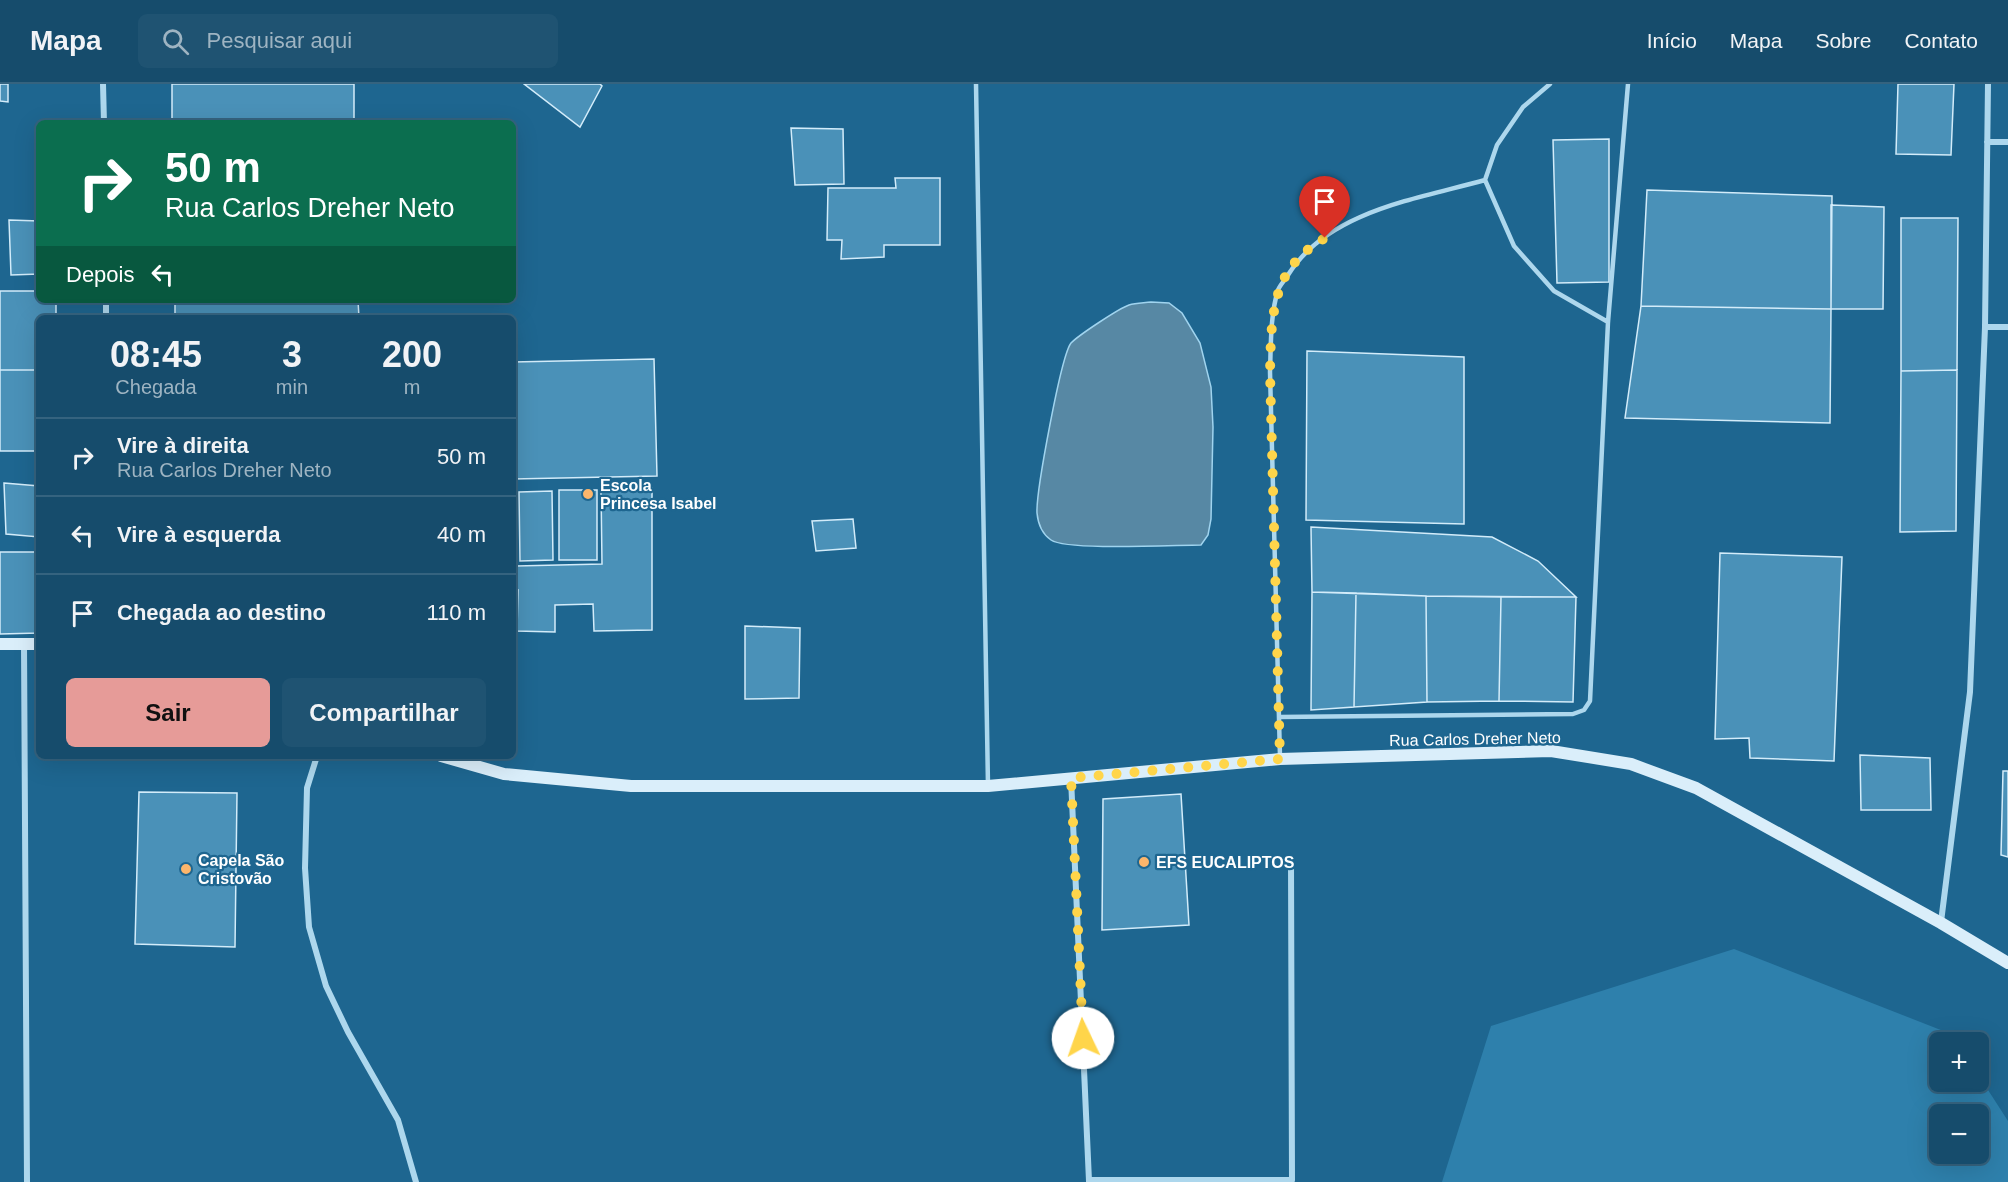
<!DOCTYPE html>
<html lang="pt">
<head>
<meta charset="utf-8">
<style>
	:root { --surface:#164c6c; --page:#1f5372; --text:#f1f3f6; --muted:#9eb4c2; --line:#35637f; --accent:#e69b98 }
	body { margin:0; font-family:Arial,sans-serif; background:var(--page); color:var(--text); height:100vh; display:flex; flex-direction:column; font-size:22px; white-space:nowrap }
	* { box-sizing:border-box; margin:0 }
	p { font-size:20px; color:var(--muted) }
	.icon { flex:none; width:33px; height:33px; fill:none; stroke:currentColor; stroke-width:2; stroke-linecap:round; stroke-linejoin:round }
	.map { position:relative; flex:1; overflow:hidden }
	.side { position:absolute; left:36px; top:231px; width:480px; height:444px; display:flex; flex-direction:column; background:var(--surface); border-radius:9px; box-shadow:0 6px 24px #0002,0 0 0 2px var(--line) }
	.side>* { flex:none }
	.hud { position:absolute; left:36px; top:36px; width:480px; height:183px; border-radius:9px; box-shadow:0 6px 24px #0002,0 0 0 2px var(--line); background:#0b6e4f; color:#fff; overflow:hidden }
	.tools { position:absolute; left:1929px; top:948px; display:grid; gap:12px }
	.tools a { display:grid; place-items:center; width:60px; height:60px; border-radius:9px; background:var(--surface); box-shadow:0 6px 24px #0002,0 0 0 2px var(--line); font-size:30px }
	.pin { position:absolute; display:grid; place-items:center; width:51px; height:51px; color:#fff; margin:-62px -26px; border-radius:50% 50% 50% 0; rotate:-45deg; box-shadow:0 0 6px #0007 }
	.pin .icon { rotate:45deg }
	.me { position:absolute; width:66px; margin:-33px; rotate:357deg; stroke-linejoin:round; filter:drop-shadow(0 0 4px #0008) }
	.turn { display:flex; align-items:center; gap:21px; height:126px; padding:0 30px; font-size:27px }
	.turn .icon { width:78px; height:78px; stroke-width:2.5 }
	.turn b { display:block; font-size:42px; line-height:51px }
	.then { display:flex; align-items:center; height:57px; padding:0 30px; background:#0003; gap:12px; font-size:22px }
	.eta { display:flex; justify-content:space-evenly; align-items:center; height:102px; text-align:center }
	.eta b { font-size:36px; font-weight:700; line-height:42px }
	.button { display:flex; gap:12px; margin-top:auto; padding:12px 30px }
	.button a { flex:1; height:69px; border-radius:9px; background:var(--accent); color:#111; font-size:24px; font-weight:700; line-height:69px; text-align:center }
	.button a+a { background:var(--page); color:var(--text) }
	ul { padding:0; list-style:none }
	li { display:flex; align-items:center; gap:18px; height:78px; padding:0 30px; border-top:2px solid var(--line) }
	li div { flex:1 }
	li b { display:block; font-size:22px }
	li em { font-style:normal }
	header { display:flex; align-items:center; gap:36px; box-sizing:border-box; height:84px; padding:0 30px; background:var(--surface); border-bottom:2px solid var(--line) }
	header strong { font-size:28px }
	nav { display:flex; gap:33px; margin-inline-start:auto; font-size:21px }
	.search { width:420px; height:54px; background:var(--page); display:flex; align-items:center; gap:15px; box-sizing:border-box; padding:0 21px; border-radius:9px; color:var(--muted); font-size:22px }
	.map>svg:first-child { display:block }
	.green { fill:#2e80ac; fill-rule:evenodd }
	.water { fill:#5788a4; stroke:#a0d4ef; stroke-width:1.5 }
	.building { fill:#4a91b8; stroke:#d3ecfa; stroke-width:1.5 }
	.lines { fill:none; stroke-linecap:round; stroke-linejoin:round }
	.lane { stroke:#add7ed; stroke-width:4.5 }
	.street { stroke:#add7ed; stroke-width:6 }
	.secondary { stroke:#daeefa; stroke-width:12 }
	.route { stroke:#ffd54a; stroke-width:10; stroke-dasharray:0 18 }
	.poi-dot { fill:#fcb66c; stroke:#1e6690; stroke-width:2 }
	.labels { text-anchor:middle; dominant-baseline:central; stroke-width:4.5; stroke-linejoin:round; paint-order:stroke }
	.poi-label { font-size:16px; font-weight:bold; fill:#fff; stroke:#1e6690; text-anchor:start }
	.street-label { font-size:16px; fill:#fff; stroke:#1e6690 }
</style>
</head>
<body>
<header>
<strong>Mapa</strong>
<div class="search"><svg class="icon" aria-label="search" viewBox="0 0 24 24"><circle cx="10" cy="10" r="6"/><path d="M15 15l6 6"/></svg>Pesquisar aqui</div>
<nav><a>Início</a><a>Mapa</a><a>Sobre</a><a>Contato</a></nav>
</header>
<div class="map">
<svg width="2008" height="1098" viewBox="0 0 2008 1098">
	<rect width="100%" height="100%" fill="#1e6690"/>
	<path class="green" d="M 1734,865 L 1951,950 L 1956,958 L 1940,958 L 1940,998 L 1978,998 L 1979,992 L 2008,1037 L 2008,1098 L 1442,1098 L 1491,942 ZM 1940,1030 L 1978,1030 L 1978,1070 L 1940,1070 Z"/>
	<path class="water" d="M 1151,218 L 1169,219 L 1182,229 L 1200,259 L 1211,303 L 1213,343 L 1211,435 L 1208,451 L 1201,461 C 1175,461 1067,467 1051,456 C 1041,449 1038,440 1037,429 C 1036,408 1061,272 1071,259 C 1079,251 1118,225 1129,221 C 1136,219 1144,219 1151,218 Z"/>
	<path class="building" d="M 0,0 L 8,0 L 8,18 L 0,17 Z
		M 172,0 L 354,0 L 354,39 L 172,39 Z
		M 524,0 L 600,0 L 602,2 L 580,43 Z
		M 1898,0 L 1954,0 L 1951,71 L 1896,70 Z
		M 791,44 L 843,45 L 844,100 L 795,101 Z
		M 1609,55 L 1609,198 L 1557,199 L 1553,56 Z
		M 895,94 L 940,94 L 940,161 L 884,161 L 884,173 L 841,175 L 842,156 L 827,156 L 828,104 L 896,104 Z
		M 1647,106 L 1832,112 L 1831,225 L 1641,222 Z
		M 1831,121 L 1884,123 L 1883,225 L 1831,225 Z
		M 1901,134 L 1958,134 L 1957,286 L 1901,287 Z
		M 9,136 L 39,137 L 39,190 L 11,191 Z
		M 0,207 L 39,207 L 39,216 L 56,216 L 56,234 L 39,234 L 39,286 L 0,286 Z
		M 175,216 L 358,216 L 359,234 L 175,234 Z
		M 1641,222 L 1831,225 L 1830,339 L 1625,334 Z
		M 1307,267 L 1464,273 L 1464,440 L 1306,436 Z
		M 654,275 L 657,392 L 513,395 L 513,278 Z
		M 0,286 L 39,286 L 39,367 L 0,367 Z
		M 1957,286 L 1956,447 L 1900,448 L 1901,287 Z
		M 4,399 L 39,402 L 39,453 L 6,450 Z
		M 601,404 L 652,404 L 652,546 L 594,547 L 593,520 L 555,521 L 555,548 L 517,547 L 518,506 L 513,507 L 513,548 L 513,406 L 515,406 L 516,482 L 602,480 Z
		M 559,406 L 597,406 L 597,476 L 559,476 Z
		M 552,407 L 553,476 L 520,477 L 519,408 Z
		M 853,435 L 856,464 L 816,467 L 812,437 Z
		M 1311,443 L 1492,453 L 1538,477 L 1576,513 L 1426,512 L 1312,508 Z
		M 0,468 L 39,468 L 39,549 L 0,550 Z
		M 1720,469 L 1842,473 L 1834,677 L 1750,674 L 1749,654 L 1715,655 Z
		M 1312,508 L 1356,509 L 1354,623 L 1311,626 Z
		M 1356,509 L 1426,512 L 1427,618 L 1354,623 Z
		M 1426,512 L 1501,513 L 1499,617 L 1427,618 Z
		M 1501,513 L 1576,513 L 1573,618 L 1499,617 Z
		M 745,542 L 800,544 L 799,614 L 745,615 Z
		M 1860,671 L 1930,674 L 1931,726 L 1861,726 Z
		M 2003,687 L 2008,687 L 2008,773 L 2001,771 Z
		M 139,708 L 237,709 L 235,863 L 135,860 Z
		M 1181,710 L 1189,841 L 1102,846 L 1103,715 Z"/>
	<g class="lines">
		<path class="lane" d="M 976,0 L 988,702
			M 1550,0 L 1523,23 L 1497,61 L 1485,96 L 1514,162 L 1554,207 L 1608,238
			M 1279,633 L 1573,630 L 1584,626 L 1590,617 L 1608,238 L 1628,0
			M 1280,673 L 1270,288 C 1271,262 1270,232 1278,206 C 1280,201 1285,196 1288,191 C 1328,127 1417,115 1485,96"/>
		<path class="street" d="M 103,0 L 104,39
			M 1987,58 L 2008,58
			M 106,216 L 106,234
			M 1985,243 L 2008,243
			M 24,559 L 27,1098
			M 317,672 L 307,704 L 305,784 L 309,843 L 326,902 L 348,948 L 398,1036 L 416,1098
			M 1071,694 L 1089,1097
			M 1941,838 L 1970,608 L 1985,243 L 1988,0
			M 1089,1096 L 1292,1096 L 1291,778"/>
		<path class="secondary" d="M 0,560 L 39,560
			M 441,672 L 504,690 L 631,702 L 988,702 L 1280,675 L 1551,667 L 1631,680 L 1696,704 L 1941,839 L 2008,879"/>
	</g>
	<g class="lines">
		<path class="route" d="M 1083,954 L 1071,694 L 1280,675 L 1270,288 C 1271,250 1270,202 1299,174 C 1306,166 1316,160 1325,154"/>
	</g>
	<g class="poi-dot">
		<circle cx="588" cy="410" r="6"/>
		<circle cx="1144" cy="778" r="6"/>
		<circle cx="186" cy="785" r="6"/>
	</g>
	<g class="labels">
		<g class="poi-label">
			<text x="600" y="401">Escola<tspan x="600" dy="18">Princesa Isabel</tspan></text>
			<text x="198" y="776">Capela São<tspan x="198" dy="18">Cristovão</tspan></text>
			<text x="1156" y="778">EFS EUCALIPTOS</text>
		</g>
		<g class="street-label">
			<text transform="translate(1475 655) rotate(-1)">Rua Carlos Dreher Neto</text>
		</g>
	</g>
</svg>
<div class="tools">
<a>+</a>
<a>−</a>
</div>
<div class="pin" style="left:1325px;top:154px;background:#d93025"><svg class="icon" aria-label="arrive" viewBox="0 0 24 24"><path d="M6 21V4h12l-3 4 3 4H6"/></svg></div>
<svg class="me" style="left:1083px;top:954px" viewBox="-20 -20 40 40"><circle r="19" fill="#fff"/><path d="M0-13L10 11 0 6-10 11z" fill="#ffd54a"/></svg>
<div class="hud">
<div class="turn"><svg class="icon" aria-label="right" viewBox="0 0 24 24"><path d="M7 20v-9h11M14 6l5 5-5 5"/></svg><div><b>50 m</b>Rua Carlos Dreher Neto</div></div>
<div class="then">Depois<svg class="icon" aria-label="left" viewBox="0 0 24 24"><path d="M17 20v-9H6M10 6l-5 5 5 5"/></svg></div>
</div>
<section class="side">
<div class="eta">
<div><b>08:45</b><p>Chegada</p></div>
<div><b>3</b><p>min</p></div>
<div><b>200</b><p>m</p></div>
</div>
<ul>
<li><svg class="icon" aria-label="right" viewBox="0 0 24 24"><path d="M7 20v-9h11M14 6l5 5-5 5"/></svg><div><b>Vire à direita</b><p>Rua Carlos Dreher Neto</p></div><em>50 m</em></li>
<li><svg class="icon" aria-label="left" viewBox="0 0 24 24"><path d="M17 20v-9H6M10 6l-5 5 5 5"/></svg><div><b>Vire à esquerda</b></div><em>40 m</em></li>
<li><svg class="icon" aria-label="arrive" viewBox="0 0 24 24"><path d="M6 21V4h12l-3 4 3 4H6"/></svg><div><b>Chegada ao destino</b></div><em>110 m</em></li>
</ul>
<div class="button"><a>Sair</a><a>Compartilhar</a></div>
</section>
</div>
</body>
</html>
